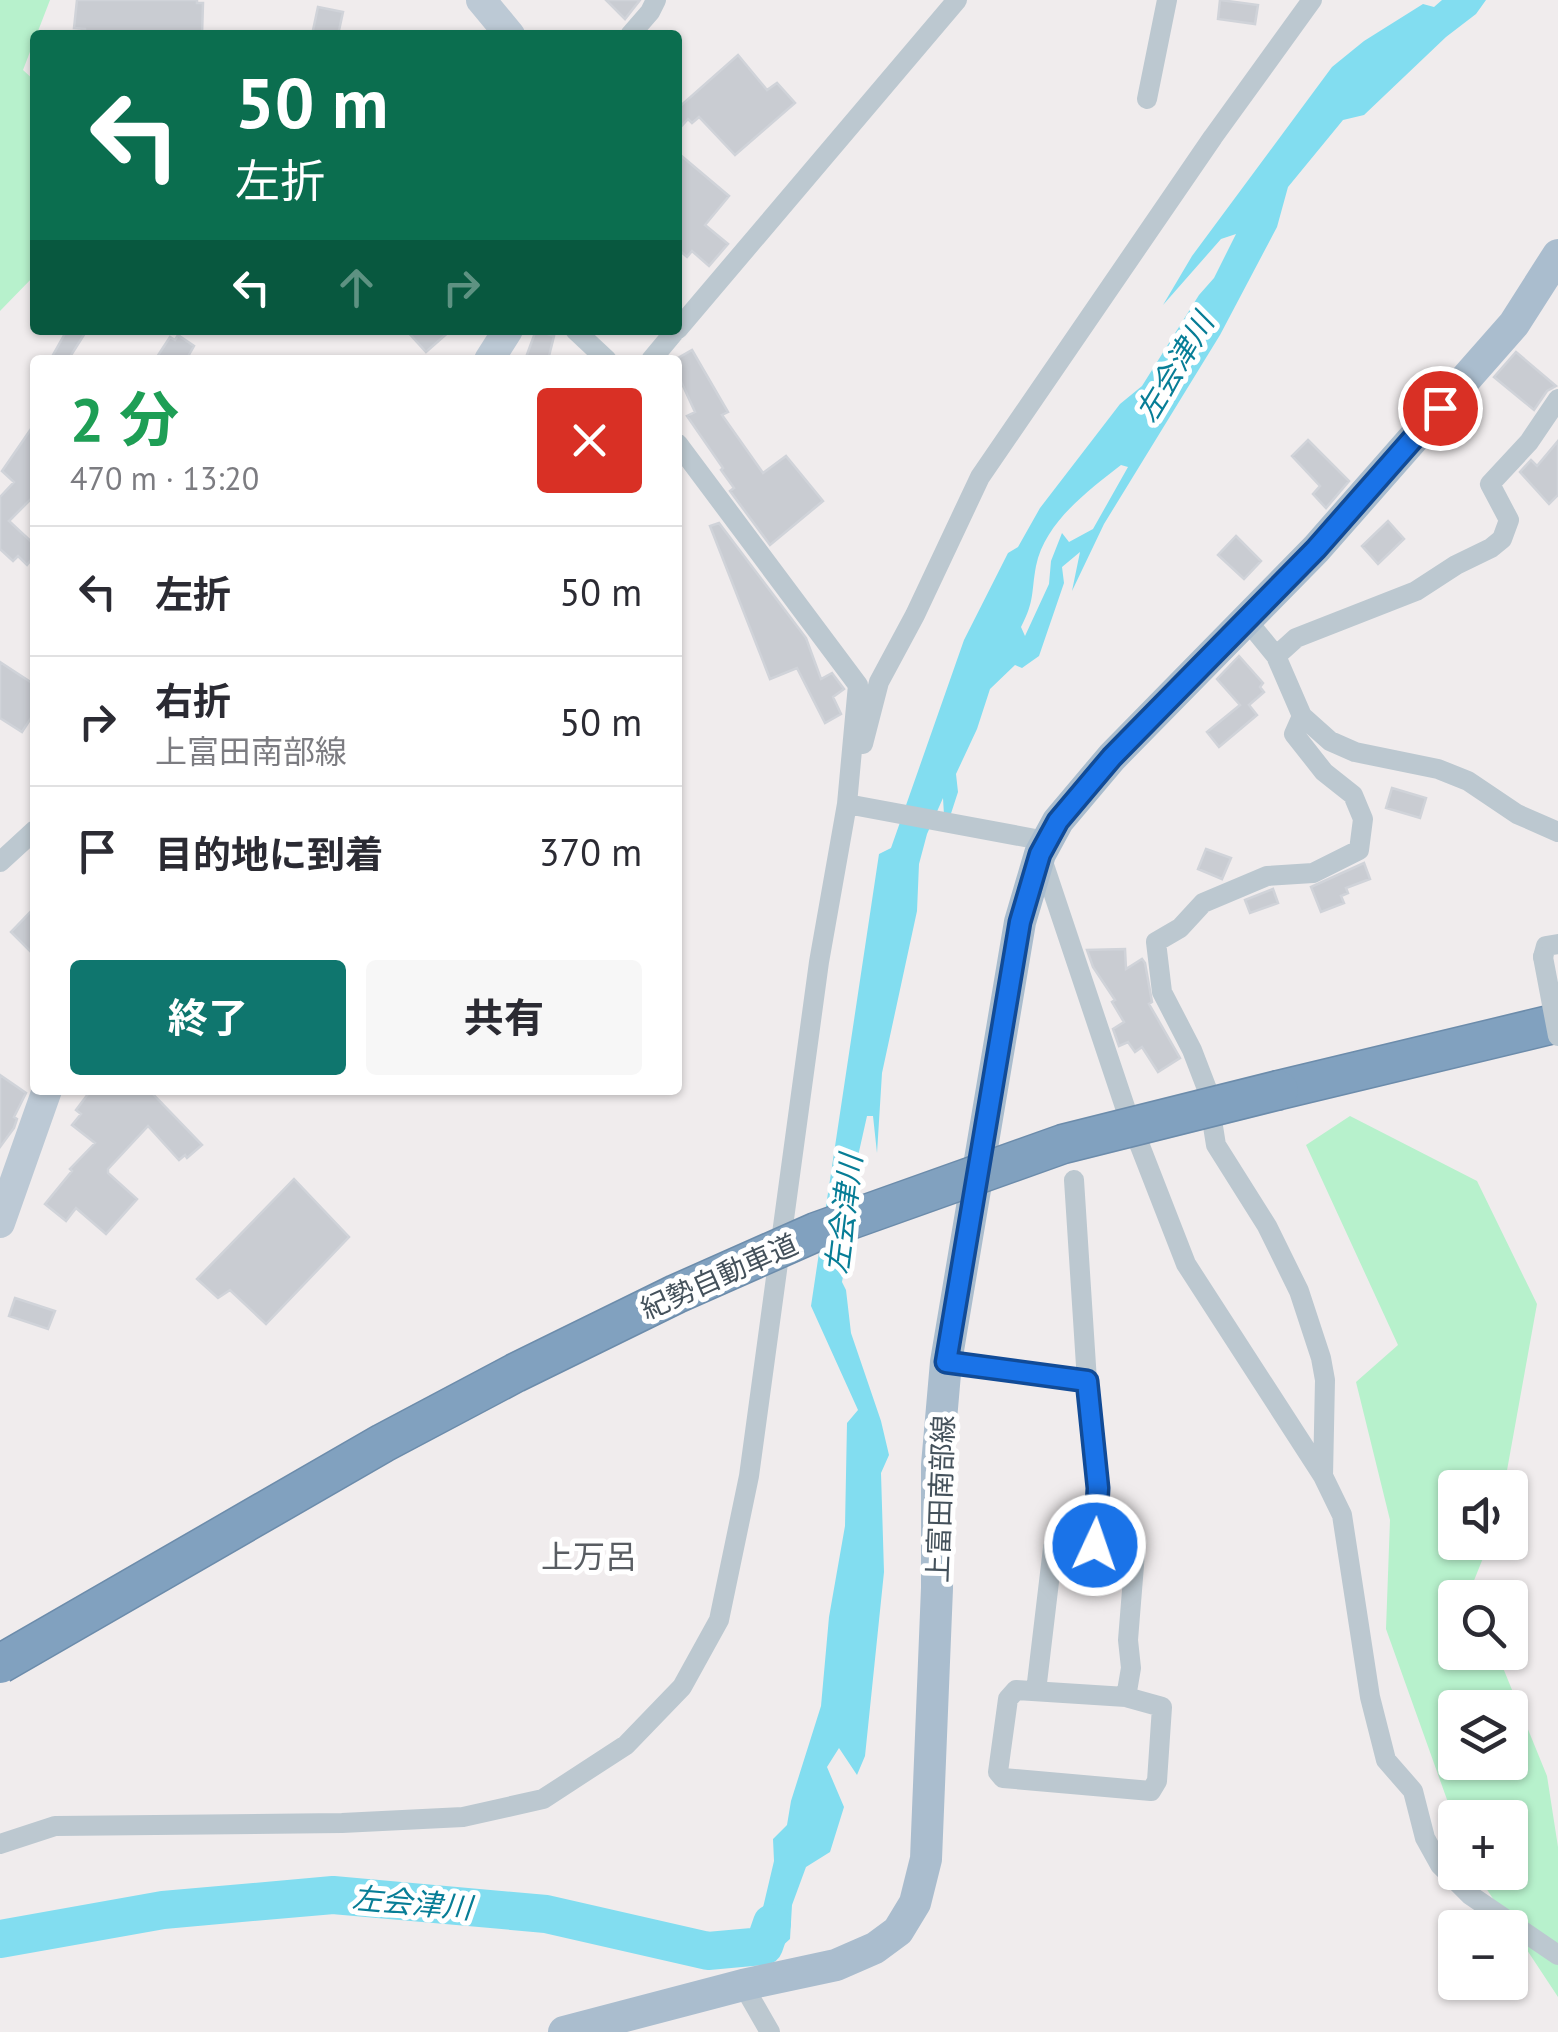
<!DOCTYPE html>
<html lang="ja">
<head>
<meta charset="utf-8">
<style>
	:root { --surface:#fff; --page:#f7f7f7; --text:#2b2b33; --muted:#7c7c81; --line:#e1e1e2; --accent:#0f766e }
	body { margin:0; font-family:"PT Sans","Noto Sans JP",sans-serif; background:var(--page); color:var(--text); height:100vh; display:flex; flex-direction:column; font-size:38px; white-space:nowrap }
	* { box-sizing:border-box; margin:0 }
	p { font-size:32px; color:var(--muted) }
	.icon { flex:none; width:55px; height:55px; fill:none; stroke:currentColor; stroke-width:2; stroke-linecap:round; stroke-linejoin:round }
	.map { position:relative; flex:1; overflow:hidden }
	.panel { position:absolute; left:30px; top:355px; width:652px; height:740px; display:flex; flex-direction:column; background:var(--surface); border-radius:10px; box-shadow:0 2px 8px #0004 }
	.panel>* { flex:none }
	.top-card { position:absolute; left:30px; top:30px; width:652px; height:305px; border-radius:10px; box-shadow:0 2px 8px #0004; background:#0b6e4f; color:#fff; overflow:hidden }
	.buttons { position:absolute; left:1438px; top:1470px; display:grid; gap:20px }
	.buttons a { display:grid; place-items:center; width:90px; height:90px; border-radius:10px; background:var(--surface); box-shadow:0 2px 8px #0004; font-size:50px }
	.pin { position:absolute; display:grid; place-items:center; width:85px; height:85px; color:#fff; margin:-42px; border:5px solid #fff; border-radius:50%; box-shadow:0 2px 10px #0007 }
	.me { position:absolute; width:110px; margin:-55px; rotate:3deg; stroke-linejoin:round; filter:drop-shadow(0 0 8px #0008) }
	.turn { display:flex; align-items:center; gap:35px; height:210px; padding:0 40px; font-size:45px }
	.turn .icon { width:130px; height:130px; stroke-width:2.5 }
	.turn b { display:block; font-size:70px; line-height:85px }
	.lanes { display:flex; align-items:center; height:95px; padding:0 40px; background:#0003; justify-content:center; gap:50px; direction:ltr }
	.lanes .off { opacity:.35 }
	.round { display:grid; place-items:center; flex:none; width:105px; height:105px; border-radius:10px; background:var(--page) }
	.summary { display:flex; align-items:center; justify-content:space-between; height:170px; padding:0 40px }
	h1 { font-size:60px; font-weight:700; line-height:75px; color:#1e9e55 }
	.primary-button { display:flex; gap:20px; margin-top:auto; padding:20px 40px }
	.primary-button a { flex:1; height:115px; border-radius:10px; background:var(--accent); color:#fff; font-size:40px; font-weight:700; line-height:115px; text-align:center }
	.primary-button a+a { background:var(--page); color:var(--text) }
	ul { padding:0; list-style:none }
	li { display:flex; align-items:center; gap:30px; height:130px; padding:0 40px; border-top:2px solid var(--line) }
	li div { flex:1 }
	li b { display:block; font-size:38px }
	li em { font-style:normal }
	.map>svg:first-child { display:block }
	.green { fill:#b7f1cc; fill-rule:evenodd }
	.water { fill:#82ddf0; fill-rule:evenodd }
	.lines { fill:none; stroke-linecap:round; stroke-linejoin:round }
	.river { stroke:#82ddf0; stroke-width:38 }
	.building { fill:#c9ccd2; stroke:#d0d3d9; stroke-width:2.5 }
	.motorway-casing { stroke:#6c8cab; stroke-width:41 }
	.minor { stroke:#bcc8d0; stroke-width:20 }
	.secondary { stroke:#bcc9d5; stroke-width:30 }
	.primary { stroke:#aabdce; stroke-width:32 }
	.motorway { stroke:#81a1bf; stroke-width:38 }
	.motorway-bridge-casing { stroke:#6c8cab; stroke-width:41; stroke-linecap:butt }
	.minor-bridge { stroke:#bcc8d0; stroke-width:20 }
	.motorway-bridge { stroke:#81a1bf; stroke-width:38 }
	.route-casing { stroke:#114b97; stroke-width:25 }
	.route { stroke:#1a73e8; stroke-width:18 }
	.labels { text-anchor:middle; dominant-baseline:central; stroke-width:10; stroke-linejoin:round; paint-order:stroke }
	.street-label { font-size:28px; fill:#44515b; stroke:#fff }
	.water-label { font-size:30px; font-style:italic; fill:#077d96; stroke:#fff }
	.quarter-label { font-size:32px; fill:#595d62; stroke:#fff }
</style>
</head>
<body>
<div class="map">
<svg width="1558" height="2032" viewBox="0 0 1558 2032">
	<rect width="100%" height="100%" fill="#f0eced"/>
	<path class="green" d="M 0,0 L 50,0 L 23,70 L 35,81 L 35,275 L 0,311 Z
		M 1350,1116 L 1477,1181 L 1537,1304 L 1504,1487 L 1455,1488 L 1455,1542 L 1489,1543 L 1471,1588 L 1475,1597 L 1455,1598 L 1455,1652 L 1497,1653 L 1547,1776 L 1558,1847 L 1558,1997 L 1476,1873 L 1510,1872 L 1510,1818 L 1455,1818 L 1455,1822 L 1386,1629 L 1390,1520 L 1356,1382 L 1398,1345 L 1306,1145 ZM 1455,1708 L 1510,1708 L 1510,1762 L 1455,1762 Z"/>
	<path class="water" d="M 1442,0 L 1486,0 L 1476,14 L 1446,37 L 1364,115 L 1343,120 L 1288,187 L 1277,227 L 1220,335 L 1104,524 L 1072,591 L 1080,552 L 1062,567 L 1064,583 L 1039,656 L 1022,668 L 1015,665 L 990,689 L 977,729 L 956,774 L 958,792 L 945,832 L 943,798 L 927,834 L 919,864 L 917,911 L 882,1073 L 877,1153 L 873,1116 L 867,1116 L 854,1174 L 856,1205 L 842,1282 L 846,1290 L 851,1333 L 881,1421 L 889,1455 L 881,1473 L 884,1572 L 865,1756 L 857,1775 L 839,1748 L 827,1767 L 844,1807 L 830,1852 L 806,1867 L 792,1905 L 790,1939 L 770,1957 L 719,1944 L 743,1940 L 757,1933 L 774,1861 L 773,1839 L 787,1825 L 791,1801 L 821,1706 L 829,1617 L 845,1526 L 847,1423 L 858,1410 L 811,1306 L 879,854 L 891,848 L 964,640 L 1008,553 L 1018,547 L 1040,508 L 1120,404 L 1142,386 L 1199,295 L 1214,278 L 1236,234 L 1221,239 L 1163,305 L 1192,256 L 1332,67 L 1364,41 L 1423,4 L 1434,7 ZM 1121,465 L 1128,467 L 1093,529 L 1069,542 L 1062,533 L 1051,561 L 1049,584 L 1025,636 L 1021,627 C 1035,600 1031,593 1036,566 C 1045,522 1088,491 1121,465 Z"/>
	<g class="lines">
		<path class="river" d="M 0,1939 L 163,1910 L 333,1895 L 546,1914 L 708,1951 L 764,1946 L 772,1923"/>
	</g>
	<path class="building" d="M 77,0 L 197,0 L 197,3 L 203,3 L 202,35 L 85,35 L 85,29 L 74,28 Z
		M 606,0 L 640,0 L 625,19 Z
		M 1220,0 L 1258,5 L 1255,24 L 1218,19 Z
		M 318,7 L 343,12 L 338,35 L 312,35 Z
		M 738,55 L 767,90 L 777,83 L 795,103 L 735,155 L 699,117 L 692,123 L 688,119 L 678,130 L 678,108 Z
		M 678,153 L 729,196 L 705,225 L 728,244 L 709,266 L 692,251 L 687,257 L 678,249 Z
		M 67,330 L 87,330 L 68,360 L 63,360 L 53,355 Z
		M 406,330 L 451,330 L 426,352 Z
		M 536,330 L 554,336 L 548,360 L 525,360 Z
		M 178,335 L 194,346 L 186,360 L 155,360 L 170,337 L 175,340 Z
		M 692,350 L 728,412 L 722,415 L 763,473 L 786,456 L 823,501 L 770,545 L 730,491 L 734,488 L 721,470 L 723,468 L 687,416 L 695,412 L 678,375 L 678,358 Z
		M 1516,352 L 1556,386 L 1547,391 L 1534,410 L 1494,377 Z
		M 35,423 L 35,495 L 9,521 L 35,545 L 35,555 L 27,565 L 18,556 L 13,561 L 0,549 L 0,497 L 14,482 L 2,471 Z
		M 1308,440 L 1349,481 L 1326,508 L 1313,494 L 1320,486 L 1292,456 Z
		M 1558,441 L 1558,495 L 1549,504 L 1520,472 L 1531,460 L 1537,466 Z
		M 1388,521 L 1404,539 L 1378,564 L 1362,546 Z
		M 719,523 L 806,638 L 821,679 L 832,673 L 844,689 L 833,697 L 841,714 L 825,723 L 797,668 L 770,679 L 710,526 Z
		M 1236,536 L 1261,561 L 1244,579 L 1218,555 Z
		M 1239,656 L 1263,683 L 1260,687 L 1264,692 L 1249,705 L 1257,715 L 1219,747 L 1207,732 L 1240,705 L 1217,679 Z
		M 0,662 L 35,685 L 35,712 L 22,732 L 0,718 Z
		M 1392,788 L 1426,798 L 1420,818 L 1386,808 Z
		M 1206,849 L 1231,858 L 1222,879 L 1198,869 Z
		M 1364,863 L 1370,879 L 1346,888 L 1348,893 L 1341,896 L 1344,903 L 1321,912 L 1311,887 Z
		M 1273,889 L 1278,903 L 1250,913 L 1245,900 Z
		M 35,907 L 35,956 L 11,932 Z
		M 1125,949 L 1126,969 L 1142,959 L 1145,963 L 1152,1002 L 1149,1004 L 1180,1058 L 1158,1072 L 1142,1047 L 1135,1052 L 1128,1042 L 1119,1046 L 1113,1029 L 1124,1022 L 1112,1002 L 1115,1000 L 1093,967 L 1087,950 Z
		M 0,1075 L 26,1093 L 14,1117 L 17,1119 L 14,1128 L 0,1147 Z
		M 91,1090 L 149,1090 L 202,1145 L 187,1158 L 185,1155 L 179,1160 L 148,1126 L 108,1169 L 108,1173 L 137,1199 L 106,1234 L 76,1208 L 66,1221 L 45,1204 L 72,1171 L 70,1169 L 95,1143 L 72,1125 L 81,1114 L 76,1110 Z
		M 294,1179 L 349,1237 L 266,1324 L 230,1290 L 218,1298 L 197,1279 Z
		M 15,1298 L 55,1311 L 48,1329 L 9,1316 Z"/>
	<g class="lines">
		<defs>
			<path id="motorway" d="M 1279,1090 L 1558,1023"/>
		</defs>
		<use href="#motorway" class="motorway-casing"/>
		<path class="minor" d="M 630,35 L 650,12 L 656,0
			M 1147,99 L 1167,0
			M 678,329 L 957,0
			M 575,330 L 607,360
			M 651,360 L 676,330
			M 1245,618 L 1276,656 L 1302,716 L 1330,741 L 1355,752 L 1438,769 L 1468,781 L 1517,814 L 1558,832
			M 1276,656 L 1296,638 L 1416,591 L 1456,565 L 1491,548 L 1502,539 L 1509,520 L 1490,484 L 1529,442 L 1558,399
			M 1302,716 L 1294,734 L 1324,772 L 1353,795 L 1363,819 L 1359,850 L 1313,873 L 1267,876 L 1203,903 L 1180,928 L 1156,942 L 1162,992 L 1192,1050 L 1207,1089 L 1216,1145 L 1267,1226 L 1299,1291 L 1321,1358 L 1325,1380 L 1323,1476
			M 863,744 L 879,682 L 915,615 L 980,477 L 1213,137 L 1312,0
			M 847,804 L 1046,841
			M 1041,856 L 1126,1110 L 1186,1264 L 1323,1476 L 1342,1515 L 1370,1697 L 1386,1760 L 1413,1791 L 1425,1838 L 1440,1865 L 1470,1895 L 1558,1955
			M 0,862 L 35,830
			M 1543,957 L 1546,946 L 1558,944
			M 1074,1180 L 1087,1381 L 1098,1488 L 1095,1545 L 1132,1548 L 1135,1553 L 1128,1640 L 1131,1668 L 1126,1697 L 1162,1707 L 1157,1781 L 1151,1791 L 1003,1778 L 998,1772 L 1008,1699 L 1016,1690 L 1126,1697
			M 946,1362 L 1087,1381
			M 1036,1691 L 1053,1548 L 1060,1543 L 1095,1545
			M 0,1844 L 55,1826 L 342,1823 L 463,1817 L 543,1799 L 626,1745 L 682,1687 L 719,1620 L 749,1476 L 819,962 L 847,804 L 858,685 L 678,444
			M 743,1985 L 770,2032"/>
		<path class="secondary" d="M 481,0 L 510,35
			M 489,360 L 508,330
			M 0,1223 L 47,1090"/>
		<path class="primary" d="M 564,2032 L 743,1985 L 836,1965 L 875,1948 L 898,1931 L 915,1903 L 926,1859 L 937,1588 L 937,1465 L 946,1362 L 1020,922 L 1040,854 L 1058,821 L 1112,757 L 1316,549 L 1514,324 L 1558,255"/>
		<use href="#motorway" class="motorway"/>
		<defs>
			<path id="motorway-bridge" d="M 0,1664 L 383,1443 L 515,1373 L 676,1294 L 816,1232 L 1063,1144 L 1279,1090"/>
		</defs>
		<use href="#motorway-bridge" class="motorway-bridge-casing"/>
		<path class="minor-bridge" d="M 1543,957 L 1558,1036"/>
		<use href="#motorway-bridge" class="motorway-bridge"/>
	</g>
	<g class="lines">
		<defs>
			<path id="route" d="M 1095,1545 L 1098,1488 L 1087,1381 L 946,1362 L 1020,922 L 1040,854 L 1058,821 L 1112,757 L 1316,549 L 1440,408"/>
		</defs>
		<use href="#route" class="route-casing"/>
		<use href="#route" class="route"/>
	</g>
	<g class="labels">
		<g class="street-label">
			<text transform="translate(719 1276) rotate(-24)">紀勢自動車道</text>
			<text transform="translate(940 1499) rotate(-88)">上富田南部線</text>
		</g>
		<g class="water-label">
			<text transform="translate(1174 367) rotate(-59)">左会津川</text>
			<text transform="translate(843 1214) rotate(-83)">左会津川</text>
			<text transform="translate(412 1902) rotate(5)">左会津川</text>
		</g>
		<g class="quarter-label">
			<text x="589" y="1556">上万呂</text>
		</g>
	</g>
</svg>
<div class="buttons">
<a><svg class="icon" aria-label="sound" viewBox="0 0 24 24"><path d="M4 9h4l5-4v14l-5-4H4zM17 9q2 3 0 6"/></svg></a>
<a><svg class="icon" aria-label="search" viewBox="0 0 24 24"><circle cx="10" cy="10" r="6"/><path d="M15 15l6 6"/></svg></a>
<a><svg class="icon" aria-label="layers" viewBox="0 0 24 24"><path d="M12 4l9 5-9 5-9-5zM3 14l9 5 9-5"/></svg></a>
<a>+</a>
<a>−</a>
</div>
<div class="pin" style="left:1440px;top:408px;background:#d93025"><svg class="icon" aria-label="arrive" viewBox="0 0 24 24"><path d="M6 21V4h12l-3 4 3 4H6"/></svg></div>
<svg class="me" style="left:1095px;top:1545px" viewBox="-20 -20 40 40"><circle r="17" fill="#1a73e8" stroke="#fff" stroke-width="3"/><path d="M0-11L8 9 0 5-8 9z" fill="#fff"/></svg>
<div class="top-card">
<div class="turn"><svg class="icon" aria-label="left" viewBox="0 0 24 24"><path d="M17 20v-9H6M10 6l-5 5 5 5"/></svg><div><b>50 m</b>左折</div></div>
<div class="lanes"><svg class="icon" aria-label="left" viewBox="0 0 24 24"><path d="M17 20v-9H6M10 6l-5 5 5 5"/></svg><svg class="icon off" aria-label="ahead" viewBox="0 0 24 24"><path d="M12 20V5M6 11l6-6 6 6"/></svg><svg class="icon off" aria-label="right" viewBox="0 0 24 24"><path d="M7 20v-9h11M14 6l5 5-5 5"/></svg></div>
</div>
<section class="panel">
<div class="summary"><div><h1>2 分</h1><p>470 m · 13:20</p></div><a class="round" style="background:#d93025;color:#fff"><svg class="icon" aria-label="close" viewBox="0 0 24 24"><path d="M6 6l12 12M18 6L6 18"/></svg></a></div>
<ul>
<li><svg class="icon" aria-label="left" viewBox="0 0 24 24"><path d="M17 20v-9H6M10 6l-5 5 5 5"/></svg><div><b>左折</b></div><em>50 m</em></li>
<li><svg class="icon" aria-label="right" viewBox="0 0 24 24"><path d="M7 20v-9h11M14 6l5 5-5 5"/></svg><div><b>右折</b><p>上富田南部線</p></div><em>50 m</em></li>
<li><svg class="icon" aria-label="arrive" viewBox="0 0 24 24"><path d="M6 21V4h12l-3 4 3 4H6"/></svg><div><b>目的地に到着</b></div><em>370 m</em></li>
</ul>
<div class="primary-button"><a>終了</a><a>共有</a></div>
</section>
</div>
</body>
</html>
